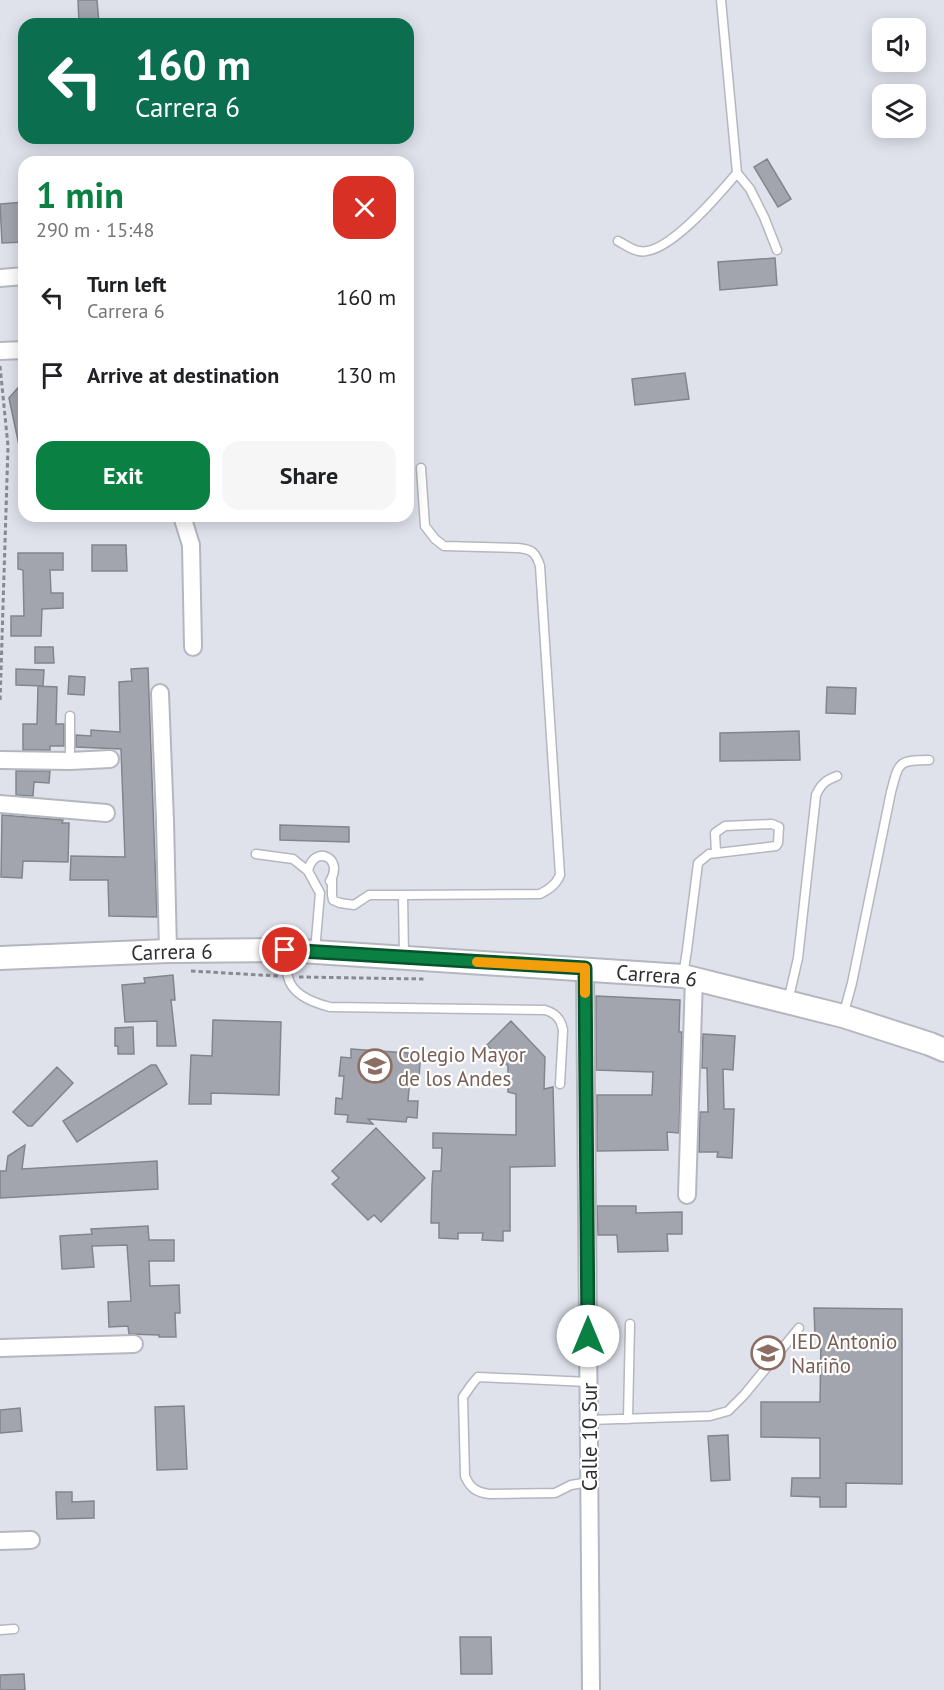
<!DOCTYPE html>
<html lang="en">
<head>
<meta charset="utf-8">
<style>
	:root { --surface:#fff; --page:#f6f6f6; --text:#202124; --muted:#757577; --accent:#0b8043 }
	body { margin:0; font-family:"PT Sans",sans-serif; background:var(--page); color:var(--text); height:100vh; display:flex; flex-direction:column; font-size:22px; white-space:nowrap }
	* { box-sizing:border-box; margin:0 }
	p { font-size:20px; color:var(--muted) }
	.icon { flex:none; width:33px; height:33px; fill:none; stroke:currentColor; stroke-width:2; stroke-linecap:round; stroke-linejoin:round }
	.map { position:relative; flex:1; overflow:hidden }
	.details { position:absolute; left:18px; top:156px; width:396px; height:366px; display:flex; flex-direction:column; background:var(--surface); border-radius:18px; box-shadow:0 3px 15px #0003 }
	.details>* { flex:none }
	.guide { position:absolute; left:18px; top:18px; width:396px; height:126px; border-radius:18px; box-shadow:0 3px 15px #0003; background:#0b6e4f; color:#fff; overflow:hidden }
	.fabs { position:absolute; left:872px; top:18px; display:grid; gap:12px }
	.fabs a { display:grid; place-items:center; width:54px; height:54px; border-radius:12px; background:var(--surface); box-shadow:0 3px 15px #0003; font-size:30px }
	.pin { position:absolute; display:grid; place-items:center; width:51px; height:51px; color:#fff; margin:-26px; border:3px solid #fff; border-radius:50%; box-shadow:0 2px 6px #0007 }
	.me { position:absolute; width:66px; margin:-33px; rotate:0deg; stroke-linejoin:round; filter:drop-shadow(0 0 4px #0008) }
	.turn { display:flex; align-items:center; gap:21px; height:126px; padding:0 18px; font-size:27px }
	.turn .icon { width:78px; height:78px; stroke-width:2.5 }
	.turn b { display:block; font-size:42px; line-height:51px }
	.round { display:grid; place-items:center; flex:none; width:63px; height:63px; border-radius:18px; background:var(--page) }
	.overview { display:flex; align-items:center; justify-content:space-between; height:102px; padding:0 18px }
	h1 { font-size:36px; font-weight:700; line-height:45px; color:var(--accent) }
	.button { display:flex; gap:12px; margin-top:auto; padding:12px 18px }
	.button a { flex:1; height:69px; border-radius:18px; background:var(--accent); color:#fff; font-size:24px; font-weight:700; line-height:69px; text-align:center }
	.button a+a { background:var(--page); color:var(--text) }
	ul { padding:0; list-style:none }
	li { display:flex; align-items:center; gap:18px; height:78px; padding:0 18px }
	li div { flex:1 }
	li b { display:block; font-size:22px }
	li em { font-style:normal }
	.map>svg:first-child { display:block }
	.building { fill:#a2a5ad; stroke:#83858d; stroke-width:1.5 }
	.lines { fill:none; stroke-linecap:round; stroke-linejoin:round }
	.lane-casing { stroke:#b4b7bf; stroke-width:11 }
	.street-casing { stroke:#b4b7bf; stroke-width:20 }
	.secondary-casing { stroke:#b4b7bf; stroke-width:26 }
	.path { stroke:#888a90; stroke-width:3; stroke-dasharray:4.5 3; stroke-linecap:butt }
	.lane { stroke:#fff; stroke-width:8 }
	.street { stroke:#fff; stroke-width:16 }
	.secondary { stroke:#fff; stroke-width:22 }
	.route-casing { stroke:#07532c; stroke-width:15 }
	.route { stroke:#0b8043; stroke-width:10 }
	.slow { stroke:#f59e0b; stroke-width:10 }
	.labels { text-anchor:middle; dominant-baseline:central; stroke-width:4.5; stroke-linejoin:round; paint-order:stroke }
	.street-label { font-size:21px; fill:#2d2f32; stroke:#fff }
	.education-label { font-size:21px; fill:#785e54; stroke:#fff; text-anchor:start }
</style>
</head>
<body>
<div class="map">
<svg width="944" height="1690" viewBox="0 0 944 1690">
	<rect width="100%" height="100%" fill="#dfe2eb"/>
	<path class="building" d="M 78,0 L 97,0 L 99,24 L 79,24 Z
		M 767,159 L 791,199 L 778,207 L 754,167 Z
		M 24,202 L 24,242 L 2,243 L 0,204 Z
		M 775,258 L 777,285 L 720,290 L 718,262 Z
		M 685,373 L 689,399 L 635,405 L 632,379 Z
		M 24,381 L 24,444 L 19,445 L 9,398 Z
		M 92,545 L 126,545 L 127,571 L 92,571 Z
		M 18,553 L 63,553 L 63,570 L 50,570 L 51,593 L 63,593 L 63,608 L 42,609 L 41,636 L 11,636 L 11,616 L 24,616 L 23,570 L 18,569 Z
		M 35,647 L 53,647 L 54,663 L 35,663 Z
		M 148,668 L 157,917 L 109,916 L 108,880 L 70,880 L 71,856 L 125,857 L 121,749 L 76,747 L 76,735 L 91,736 L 91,730 L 120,732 L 119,682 L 132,681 L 131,669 Z
		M 16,669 L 44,670 L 43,686 L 16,685 Z
		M 69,676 L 85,677 L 84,695 L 68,694 Z
		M 38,686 L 57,687 L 56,724 L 64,724 L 64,746 L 50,746 L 50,750 L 23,750 L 23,724 L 37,724 Z
		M 827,687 L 856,688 L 855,714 L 826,713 Z
		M 799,731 L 800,760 L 720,761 L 720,733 Z
		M 16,771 L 50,771 L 49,783 L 34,782 L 33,796 L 16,795 Z
		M 2,815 L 63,820 L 62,823 L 69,823 L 68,862 L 23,861 L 22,878 L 1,877 Z
		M 280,825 L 349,827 L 349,842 L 280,840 Z
		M 173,975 L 175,1000 L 171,1000 L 176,1046 L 157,1046 L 157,1021 L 125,1022 L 122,985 L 145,983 L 144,978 Z
		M 596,996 L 680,1000 L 679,1032 L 682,1032 L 679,1133 L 667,1132 L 668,1150 L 597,1151 L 597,1095 L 652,1095 L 653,1072 L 596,1070 Z
		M 213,1020 L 281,1022 L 279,1095 L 211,1093 L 211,1104 L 189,1104 L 191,1055 L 212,1056 Z
		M 511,1021 L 545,1057 L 544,1089 L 553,1087 L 555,1166 L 510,1167 L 510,1231 L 503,1231 L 503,1241 L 482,1240 L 483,1233 L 458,1233 L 458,1239 L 439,1238 L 439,1223 L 431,1223 L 432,1185 L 433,1171 L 441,1171 L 442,1148 L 433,1148 L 433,1133 L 516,1135 L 516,1094 L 508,1092 L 508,1066 L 487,1045 Z
		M 133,1027 L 134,1054 L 118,1054 L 118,1046 L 115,1046 L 115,1028 Z
		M 703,1034 L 735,1036 L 733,1070 L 723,1069 L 724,1109 L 734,1109 L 732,1158 L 717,1157 L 718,1152 L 699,1152 L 700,1112 L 708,1112 L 707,1068 L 702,1068 Z
		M 351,1049 L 408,1053 L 408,1061 L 420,1062 L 419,1079 L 410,1078 L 408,1101 L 418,1101 L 417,1118 L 407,1117 L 406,1122 L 368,1119 L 373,1124 L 347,1122 L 348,1115 L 335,1114 L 336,1098 L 342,1099 L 344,1076 L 339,1076 L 341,1057 L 351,1058 Z
		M 151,1065 L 156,1065 L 167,1084 L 77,1142 L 63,1121 Z
		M 57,1067 L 73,1083 L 32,1126 L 28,1126 L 13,1112 Z
		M 376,1128 L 425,1178 L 381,1222 L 374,1215 L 368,1220 L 332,1184 L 339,1178 L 332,1171 Z
		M 25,1145 L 22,1169 L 157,1161 L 158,1189 L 0,1198 L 0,1171 L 6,1171 L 8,1156 Z
		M 597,1206 L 636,1206 L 636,1213 L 682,1212 L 682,1234 L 667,1234 L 668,1251 L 618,1252 L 617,1235 L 598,1235 Z
		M 148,1226 L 149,1240 L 174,1240 L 174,1261 L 149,1261 L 150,1286 L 179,1285 L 180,1313 L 175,1313 L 176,1337 L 159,1337 L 159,1335 L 129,1334 L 128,1326 L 109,1327 L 108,1302 L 131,1301 L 127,1245 L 92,1246 L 94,1267 L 62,1269 L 60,1236 L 92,1234 L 91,1229 Z
		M 814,1308 L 902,1309 L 902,1484 L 846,1483 L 846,1507 L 820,1507 L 820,1497 L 791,1496 L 792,1478 L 820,1478 L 820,1438 L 761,1437 L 761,1402 L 820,1402 L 821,1337 L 815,1337 Z
		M 184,1406 L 187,1469 L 157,1470 L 155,1407 Z
		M 20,1408 L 22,1431 L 0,1433 L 0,1410 Z
		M 728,1435 L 730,1480 L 711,1481 L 708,1436 Z
		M 56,1492 L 72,1492 L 72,1502 L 94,1501 L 94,1518 L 57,1519 Z
		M 460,1637 L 491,1637 L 492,1674 L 461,1674 Z
		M 24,1674 L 25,1690 L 0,1690 L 0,1675 Z"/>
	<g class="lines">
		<defs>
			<path id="lane" d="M 721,0 L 737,173 L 750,189 L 764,217 L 777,250
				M 618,241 C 624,244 632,250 639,251 C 667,257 720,193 737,173
				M 70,761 L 70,716
				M 256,854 L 293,859 L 308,871 L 320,893 L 315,951
				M 308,871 C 313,844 345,857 330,881
				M 332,879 L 332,895 L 333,900 L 340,903 L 354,905 L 369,895 L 403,895
				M 286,952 C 287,960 286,969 288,977 C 292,995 314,1003 330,1007 L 545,1010 C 556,1013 561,1019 563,1030 L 560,1084
				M 404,957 L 403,895 L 540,894 C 549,889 556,885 560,875 L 540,566 C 536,553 532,549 518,548 L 444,546 L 435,539 L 425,526 L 421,468
				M 683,976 L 687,950 L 698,863 L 709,854 L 776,846 L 778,843 L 779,827 L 772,824 L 725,826 L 715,833 L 716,853
				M 788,1001 L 798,958 L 816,795 C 821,784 826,780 837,776
				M 843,1016 L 852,983 L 891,792 C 899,763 897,760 929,760
				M 588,1382 L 478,1377 L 472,1384 L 463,1397 L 465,1476 C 470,1488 476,1492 489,1494 L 555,1493 L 571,1485 L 589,1482
				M 628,1419 L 630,1324
				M 589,1420 L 710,1416 L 728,1411 L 744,1395 L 799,1328
				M 0,1630 L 14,1629"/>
			<path id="street" d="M 0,278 L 24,276
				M 0,351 L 24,350
				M 182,516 L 191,545 L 193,647
				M 160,693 L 165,821 L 168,951
				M 0,760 L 70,761 L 110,759
				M 0,804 L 106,813
				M 585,968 L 591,1690
				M 687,1195 L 694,978
				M 0,1348 L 134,1344
				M 0,1541 L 31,1540"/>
			<g id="secondary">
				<path id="s1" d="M 0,958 L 168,951 L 285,950 L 683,976 L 843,1016 L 930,1044 L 944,1050"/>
			</g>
		</defs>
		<use href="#lane" class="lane-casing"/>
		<use href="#street" class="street-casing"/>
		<use href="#secondary" class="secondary-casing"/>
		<path class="path" d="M 0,366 L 8,446 L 0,703
			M 191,971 L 278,976
			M 299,977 L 424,979"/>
		<use href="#lane" class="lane"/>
		<use href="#street" class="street"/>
		<use href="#secondary" class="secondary"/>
	</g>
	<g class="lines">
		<defs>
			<path id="route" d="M 285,950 L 585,968 L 588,1336"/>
		</defs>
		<use href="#route" class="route-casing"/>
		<use href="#route" class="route"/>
		<path class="slow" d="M 477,962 L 585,968 L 585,993"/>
	</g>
	<defs>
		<symbol id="school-ring" viewBox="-11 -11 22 22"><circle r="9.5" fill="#fff" stroke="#8d6e63" stroke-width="1.5"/><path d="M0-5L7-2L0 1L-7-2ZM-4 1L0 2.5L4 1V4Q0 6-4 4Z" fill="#8d6e63"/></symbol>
	</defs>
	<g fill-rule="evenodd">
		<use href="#school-ring" x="356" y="1047" width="38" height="38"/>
		<use href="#school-ring" x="749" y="1334" width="38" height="38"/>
	</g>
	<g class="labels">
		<g class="street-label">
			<text stroke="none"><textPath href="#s1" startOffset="172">Carrera 6</textPath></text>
			<text stroke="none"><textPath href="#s1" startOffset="658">Carrera 6</textPath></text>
			<text transform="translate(589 1437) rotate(-90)">Calle 10 Sur</text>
		</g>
		<g class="education-label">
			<text x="398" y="1054">Colegio Mayor<tspan x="398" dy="24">de los Andes</tspan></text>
			<text x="791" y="1341">IED Antonio<tspan x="791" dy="24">Nariño</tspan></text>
		</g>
	</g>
</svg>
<div class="fabs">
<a><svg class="icon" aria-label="sound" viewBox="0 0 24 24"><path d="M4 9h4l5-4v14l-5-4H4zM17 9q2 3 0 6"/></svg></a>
<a><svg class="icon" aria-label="layers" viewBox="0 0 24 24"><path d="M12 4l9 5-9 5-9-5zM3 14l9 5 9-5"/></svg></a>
</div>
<div class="pin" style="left:285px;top:950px;background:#d93025"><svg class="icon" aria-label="arrive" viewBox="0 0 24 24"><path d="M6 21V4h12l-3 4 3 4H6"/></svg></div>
<svg class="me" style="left:588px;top:1336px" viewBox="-20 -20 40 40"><circle r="19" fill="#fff"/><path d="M0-13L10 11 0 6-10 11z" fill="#0b8043"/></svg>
<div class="guide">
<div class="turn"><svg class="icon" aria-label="left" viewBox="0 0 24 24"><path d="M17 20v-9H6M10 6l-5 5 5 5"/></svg><div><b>160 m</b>Carrera 6</div></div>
</div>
<section class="details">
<div class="overview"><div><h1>1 min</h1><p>290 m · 15:48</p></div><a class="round" style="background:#d93025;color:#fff"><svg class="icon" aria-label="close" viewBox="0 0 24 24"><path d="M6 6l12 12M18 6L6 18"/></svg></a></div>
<ul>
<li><svg class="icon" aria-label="left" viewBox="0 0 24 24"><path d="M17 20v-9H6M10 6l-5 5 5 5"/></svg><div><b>Turn left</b><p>Carrera 6</p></div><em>160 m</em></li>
<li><svg class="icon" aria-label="arrive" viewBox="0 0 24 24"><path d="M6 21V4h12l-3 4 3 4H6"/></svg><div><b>Arrive at destination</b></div><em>130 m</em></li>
</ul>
<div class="button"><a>Exit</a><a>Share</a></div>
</section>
</div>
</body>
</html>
